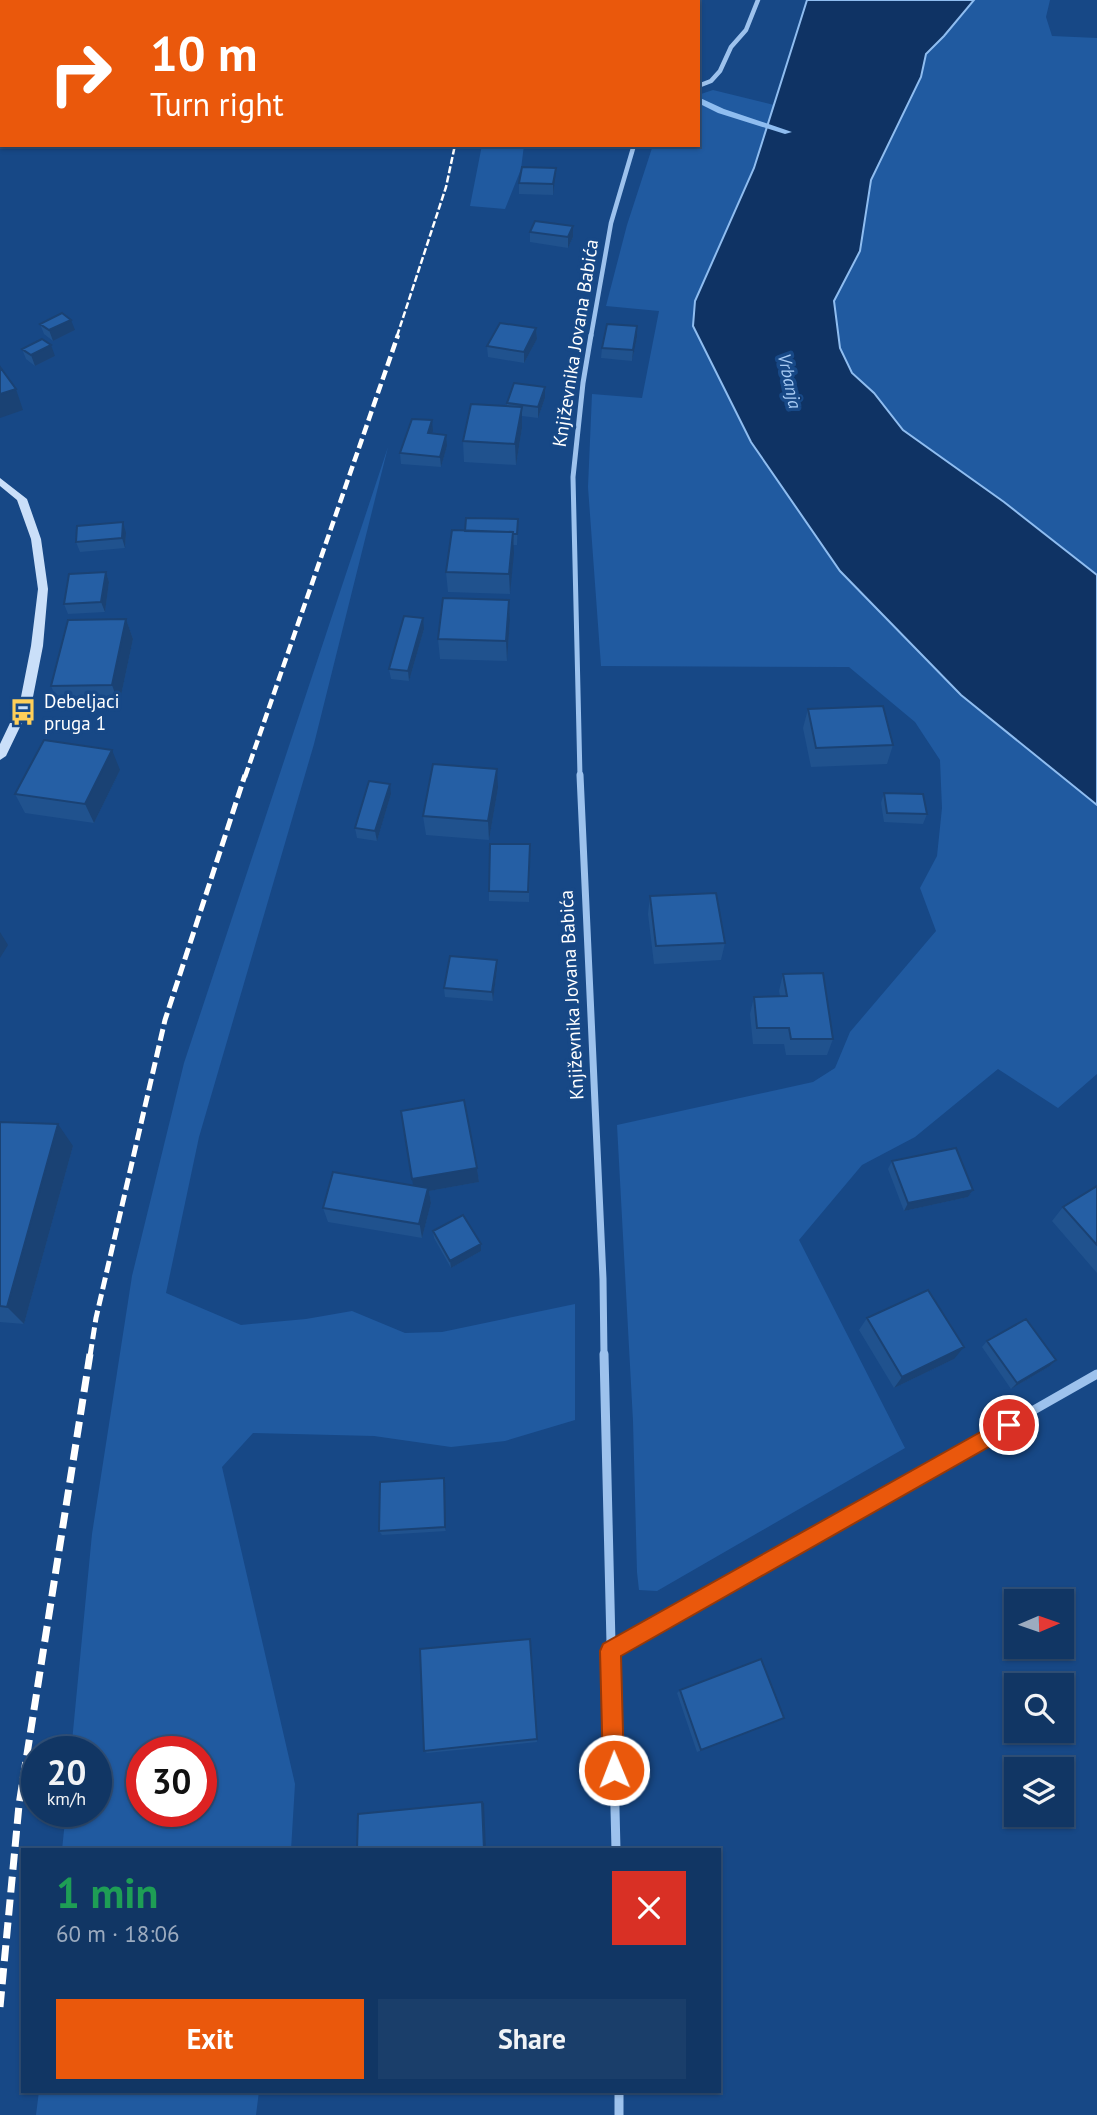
<!DOCTYPE html>
<html lang="en">
<head>
<meta charset="utf-8">
<style>
	:root { --surface:#113664; --page:#1a3e6a; --text:#f1f3f6; --muted:#9cabbf; --line:#305078; --accent:#ea580c }
	body { margin:0; font-family:"PT Sans",sans-serif; background:var(--page); color:var(--text); height:100vh; display:flex; flex-direction:column; font-size:26px; white-space:nowrap }
	* { box-sizing:border-box; margin:0 }
	p { font-size:23px; color:var(--muted) }
	.icon { flex:none; width:38px; height:38px; fill:none; stroke:currentColor; stroke-width:2; stroke-linecap:round; stroke-linejoin:round }
	.map { position:relative; flex:1; overflow:hidden }
	.side { position:absolute; left:21px; top:1848px; width:700px; height:245px; display:flex; flex-direction:column; background:var(--surface); border-radius:0px; box-shadow:0 2px 5px #0004,0 0 0 2px var(--line) }
	.side>* { flex:none }
	.hud { position:absolute; left:0px; top:0px; width:700px; height:147px; box-shadow:0 2px 5px #0004,0 0 0 2px var(--line); background:#ea580c; color:#fff; overflow:hidden }
	.needle { width:46px; rotate:88deg }
	.controls { position:absolute; left:1004px; top:1589px; display:grid; gap:14px }
	.controls a { display:grid; place-items:center; width:70px; height:70px; border-radius:0px; background:var(--surface); box-shadow:0 2px 5px #0004,0 0 0 2px var(--line); font-size:35px }
	.speed { position:absolute; left:21px; top:1736px; display:flex; gap:14px; font-size:35px; font-weight:700; text-align:center }
	.speed>* { display:grid; place-content:center; width:91px; height:91px; border-radius:50%; background:var(--surface); box-shadow:0 2px 5px #0004,0 0 0 2px var(--line); line-height:1 }
	.speed small { font-size:18px; font-weight:400 }
	.speed .limit { border:10px solid #d22; background:#fff; color:#111 }
	.pin { position:absolute; display:grid; place-items:center; width:60px; height:60px; color:#fff; margin:-30px; border:4px solid #fff; border-radius:50%; box-shadow:0 2px 7px #0007 }
	.me { position:absolute; width:77px; margin:-38px; rotate:359deg; stroke-linejoin:round; filter:drop-shadow(0 0 5px #0008) }
	.turn { display:flex; align-items:center; gap:24px; height:147px; padding:0 35px; font-size:32px }
	.turn .icon { width:91px; height:91px; stroke-width:2.5 }
	.turn b { display:block; font-size:49px; line-height:60px }
	.round { display:grid; place-items:center; flex:none; width:74px; height:74px; border-radius:0px; background:var(--page) }
	.head { display:flex; align-items:center; justify-content:space-between; height:119px; padding:0 35px }
	h1 { font-size:42px; font-weight:700; line-height:52px; color:#1e9e55 }
	.cta { display:flex; gap:14px; margin-top:auto; padding:14px 35px }
	.cta a { flex:1; height:80px; border-radius:0px; background:var(--accent); color:#fff; font-size:28px; font-weight:700; line-height:80px; text-align:center }
	.cta a+a { background:var(--page); color:var(--text) }
	.map>svg:first-child { display:block }
	.green { fill:#205aa0; fill-rule:evenodd }
	.water { fill:#0f3364; stroke:#8fbdf0; stroke-width:2 }
	.lines { fill:none; stroke-linecap:round; stroke-linejoin:round }
	.stream { fill:#8fbdf0; fill-rule:evenodd }
	.street-far3 { stroke:#9dc2ed; stroke-width:4.5 }
	.street-far2 { stroke:#9dc2ed; stroke-width:5 }
	.street-far1 { stroke:#9dc2ed; stroke-width:7 }
	.street { stroke:#9dc2ed; stroke-width:9 }
	.secondary { fill:#cadff9; fill-rule:evenodd }
	.rail-far3 { stroke:#fff; stroke-width:2.5; stroke-dasharray:7 2.5; stroke-linecap:butt }
	.rail-far2 { stroke:#fff; stroke-width:4.5; stroke-dasharray:10 4.5; stroke-linecap:butt }
	.rail-far1 { stroke:#fff; stroke-width:5; stroke-dasharray:12 5; stroke-linecap:butt }
	.rail { stroke:#fff; stroke-width:7; stroke-dasharray:16 7; stroke-linecap:butt }
	.wall { fill:#20528e }
	.shaded-wall { fill:#1a4274 }
	.building { fill:#255fa5; stroke:#1a4274; stroke-width:2 }
	.route { fill:#ea580c; stroke:#983908; stroke-width:2 }
	.labels { text-anchor:middle; dominant-baseline:central; stroke-width:7; stroke-linejoin:round; paint-order:stroke }
	.far-water-label { font-size:18px; font-style:italic; fill:#a9ccf5; stroke:#174886 }
	.street-label { font-size:19px; fill:#fff; stroke:#174886 }
	.poi-label { font-size:19px; fill:#fff; stroke:#174886; text-anchor:start }
</style>
</head>
<body>
<div class="map">
<svg width="1097" height="2115" viewBox="0 0 1097 2115">
	<rect width="100%" height="100%" fill="#174886"/>
	<path class="green" d="M 975,0 L 1050,0 L 1046,17 L 1052,36 L 1097,38 L 1097,575 L 1004,502 L 903,430 L 874,393 L 852,373 L 840,348 L 834,301 L 860,251 L 871,180 L 921,77 L 926,54 Z
		M 713,90 L 774,105 L 754,168 L 695,301 L 751,442 L 840,571 L 961,695 L 1097,805 L 1097,1074 L 1058,1108 L 998,1069 L 915,1137 L 862,1165 L 799,1240 L 905,1448 L 657,1591 L 639,1590 L 637,1572 L 633,1421 L 617,1125 L 813,1082 L 835,1068 L 850,1032 L 936,931 L 920,888 L 937,856 L 942,808 L 940,760 L 915,722 L 849,667 L 601,666 L 588,487 L 592,394 L 642,398 L 659,311 L 606,306 L 627,225 L 653,145 L 698,145 L 698,95 Z
		M 482,145 L 524,145 L 521,169 L 505,209 L 470,206 Z
		M 388,447 L 314,744 L 199,1137 L 166,1293 L 241,1325 L 306,1319 L 352,1311 L 405,1333 L 442,1332 L 575,1304 L 575,1420 L 505,1441 L 451,1447 L 374,1436 L 253,1433 L 222,1467 L 295,1784 L 291,1850 L 62,1850 L 66,1811 L 96,1811 L 96,1752 L 71,1752 L 92,1534 L 132,1276 L 184,1063 ZM 142,1752 L 201,1752 L 201,1811 L 142,1811 Z
		M 39,2091 L 259,2091 L 256,2115 L 36,2115 Z"/>
	<path class="water" d="M 807,0 L 974,0 L 944,36 L 926,54 L 921,77 L 871,180 L 860,251 L 834,301 L 840,348 L 852,373 L 874,393 L 903,430 L 1004,502 L 1097,575 L 1097,805 L 961,695 L 840,571 L 751,442 L 693,326 L 695,301 L 754,168 Z"/>
	<g class="lines">
		<path class="stream" d="M 0,14 L 2,14 L 0,19 Z
			M 698,97 L 724,109 L 792,132 L 785,134 L 718,113 L 698,103 Z"/>
		<path class="street-far3" d="M 698,86 L 711,81 L 720,71 L 731,47 L 746,30 L 758,0
			M 591,336 L 611,223 L 634,145"/>
		<path class="street-far2" d="M 580,777 L 573,477 L 583,383 L 591,335"/>
		<path class="street-far1" d="M 580,775 L 603,1279 L 604,1356"/>
		<path class="street" d="M 604,1354 L 616,1850
			M 610,1651 L 1097,1374
			M 619,2091 L 619,2115"/>
		<path class="secondary" d="M 0,478 L 27,499 L 41,539 L 48,589 L 43,646 L 32,702 L 6,756 L 0,760 L 0,744 L 20,702 L 31,646 L 38,589 L 31,539 L 17,500 L 0,486 Z"/>
		<path class="rail-far3" d="M 397,336 L 446,187 L 455,145"/>
		<path class="rail-far2" d="M 245,777 L 398,335"/>
		<path class="rail-far1" d="M 90,1356 L 96,1318 L 165,1020 L 245,775"/>
		<path class="rail" d="M 0,2007 L 19,1805 L 90,1354"/>
	</g>
	<path class="wall" d="M 80,0 L 114,0 L 112,2 L 80,2 Z
		M 556,168 L 553,195 L 519,194 L 519,183 Z
		M 530,232 L 573,237 L 568,248 L 530,242 Z
		M 40,324 L 75,330 L 53,341 L 44,334 Z
		M 637,326 L 637,337 L 632,361 L 601,358 L 602,348 Z
		M 536,328 L 537,339 L 524,363 L 488,357 L 487,346 Z
		M 22,349 L 55,356 L 35,366 L 26,359 Z
		M 545,387 L 545,398 L 538,418 L 522,416 L 522,428 L 516,465 L 464,462 L 463,441 L 507,406 L 507,403 Z
		M 433,431 L 432,434 L 447,446 L 441,467 L 401,464 L 400,453 Z
		M 518,519 L 517,545 L 513,545 L 510,594 L 448,592 L 446,572 L 465,531 Z
		M 126,533 L 125,548 L 80,552 L 76,542 Z
		M 106,572 L 109,582 L 105,612 L 68,614 L 64,604 Z
		M 509,600 L 510,620 L 507,661 L 440,659 L 438,639 Z
		M 126,619 L 133,639 L 119,705 L 60,706 L 51,686 Z
		M 424,629 L 409,681 L 391,679 L 389,669 Z
		M 808,709 L 893,745 L 887,764 L 811,767 L 803,728 Z
		M 120,770 L 94,823 L 25,813 L 15,794 Z
		M 498,788 L 489,840 L 426,835 L 423,816 Z
		M 884,793 L 927,814 L 923,824 L 884,822 L 881,803 Z
		M 391,794 L 377,841 L 357,838 L 355,828 Z
		M 530,854 L 529,902 L 489,901 L 489,891 Z
		M 650,896 L 725,943 L 721,960 L 654,964 L 648,914 Z
		M 497,969 L 493,1001 L 445,997 L 444,988 Z
		M 783,974 L 833,1039 L 827,1055 L 786,1055 L 784,1044 L 753,1044 L 750,1014 L 754,997 L 780,996 L 779,991 Z
		M 0,1122 L 73,1146 L 24,1324 L 0,1322 Z
		M 892,1161 L 973,1190 L 968,1197 L 904,1211 L 888,1169 Z
		M 477,1168 L 479,1182 L 429,1191 L 431,1203 L 422,1238 L 328,1222 L 323,1208 L 414,1186 Z
		M 1097,1186 L 1097,1273 L 1052,1221 L 1063,1207 Z
		M 433,1231 L 481,1244 L 481,1251 L 451,1268 L 434,1238 Z
		M 867,1318 L 954,1359 L 894,1388 L 859,1330 Z
		M 987,1341 L 1056,1360 L 1050,1366 L 1011,1389 L 982,1347 Z
		M 445,1483 L 446,1531 L 382,1535 L 379,1531 Z
		M 530,1639 L 537,1742 L 427,1753 L 424,1751 Z
		M 680,1690 L 777,1721 L 697,1752 L 677,1693 Z"/>
	<path class="shaded-wall" d="M 556,168 L 555,179 L 553,195 L 553,184 Z
		M 573,226 L 573,237 L 568,248 L 568,237 Z
		M 71,320 L 75,330 L 53,341 L 49,330 Z
		M 637,326 L 637,337 L 632,361 L 633,350 Z
		M 536,328 L 537,339 L 524,363 L 524,352 Z
		M 51,345 L 55,356 L 35,366 L 31,355 Z
		M 545,387 L 545,398 L 538,418 L 538,407 Z
		M 16,389 L 23,410 L 0,418 L 0,394 Z
		M 522,407 L 522,428 L 516,465 L 515,444 Z
		M 432,420 L 433,431 L 429,444 L 428,433 Z
		M 446,435 L 447,446 L 441,467 L 440,457 Z
		M 123,522 L 126,533 L 125,548 L 122,538 Z
		M 513,532 L 514,553 L 510,594 L 509,574 Z
		M 106,572 L 109,582 L 105,612 L 101,602 Z
		M 509,600 L 510,620 L 507,661 L 506,641 Z
		M 423,618 L 424,629 L 409,681 L 408,671 Z
		M 126,619 L 133,639 L 119,705 L 112,685 Z
		M 112,750 L 120,770 L 94,823 L 85,804 Z
		M 497,769 L 498,788 L 489,840 L 488,821 Z
		M 390,784 L 391,794 L 377,841 L 375,831 Z
		M 0,932 L 8,945 L 0,958 Z
		M 497,960 L 497,969 L 493,1001 L 492,992 Z
		M 58,1124 L 73,1146 L 24,1324 L 7,1307 Z
		M 477,1168 L 479,1182 L 429,1191 L 431,1203 L 422,1238 L 412,1179 Z
		M 973,1190 L 968,1197 L 904,1211 L 908,1203 Z
		M 481,1244 L 481,1251 L 451,1268 L 450,1261 Z
		M 964,1347 L 954,1359 L 894,1388 L 902,1377 Z
		M 1056,1360 L 1050,1366 L 1011,1389 L 1017,1383 Z
		M 444,1478 L 445,1483 L 446,1531 L 445,1527 Z
		M 482,1802 L 484,1803 L 486,1850 L 484,1850 Z"/>
	<path class="building" d="M 522,167 L 556,168 L 553,184 L 519,183 Z
		M 535,221 L 573,226 L 568,237 L 530,232 Z
		M 62,313 L 71,320 L 49,330 L 40,324 Z
		M 500,323 L 536,328 L 524,352 L 487,346 Z
		M 607,324 L 637,326 L 633,350 L 602,348 Z
		M 42,339 L 51,345 L 31,355 L 22,349 Z
		M 0,367 L 16,389 L 0,394 Z
		M 514,383 L 545,387 L 538,407 L 507,403 Z
		M 471,404 L 522,407 L 515,444 L 463,441 Z
		M 412,419 L 432,420 L 428,433 L 446,435 L 440,457 L 400,453 Z
		M 466,518 L 518,519 L 517,534 L 513,534 L 513,532 L 465,531 Z
		M 123,522 L 122,538 L 76,542 L 77,526 Z
		M 452,530 L 513,532 L 509,574 L 446,572 Z
		M 106,572 L 101,602 L 64,604 L 69,574 Z
		M 443,598 L 509,600 L 506,641 L 438,639 Z
		M 404,616 L 423,618 L 408,671 L 389,669 Z
		M 126,619 L 112,685 L 51,686 L 68,620 Z
		M 883,706 L 893,745 L 816,748 L 808,709 Z
		M 44,740 L 112,750 L 85,804 L 15,794 Z
		M 433,764 L 497,769 L 488,821 L 423,816 Z
		M 369,781 L 390,784 L 375,831 L 355,828 Z
		M 884,793 L 923,794 L 927,814 L 887,813 Z
		M 490,844 L 530,844 L 528,892 L 489,891 Z
		M 716,893 L 725,943 L 656,946 L 650,896 Z
		M 450,956 L 497,960 L 492,992 L 444,988 Z
		M 823,973 L 833,1039 L 791,1039 L 789,1028 L 757,1028 L 754,997 L 787,996 L 783,974 Z
		M 464,1100 L 477,1168 L 412,1179 L 401,1111 Z
		M 0,1122 L 58,1124 L 7,1307 L 0,1306 Z
		M 956,1148 L 973,1190 L 908,1203 L 892,1161 Z
		M 333,1172 L 428,1188 L 419,1224 L 323,1208 Z
		M 1097,1186 L 1097,1245 L 1063,1207 Z
		M 463,1215 L 481,1244 L 450,1261 L 433,1231 Z
		M 928,1290 L 964,1347 L 902,1377 L 867,1318 Z
		M 1026,1319 L 1056,1360 L 1017,1383 L 987,1341 Z
		M 444,1478 L 445,1527 L 379,1531 L 380,1482 Z
		M 530,1639 L 537,1739 L 424,1751 L 420,1649 Z
		M 761,1659 L 784,1718 L 701,1750 L 680,1690 Z
		M 482,1802 L 484,1850 L 357,1850 L 358,1814 Z"/>
	<path class="route" d="M 1009,1416 L 1015,1418 L 1018,1425 L 1015,1432 L 621,1656 L 624,1770 L 621,1777 L 614,1780 L 606,1777 L 603,1770 L 600,1651 L 603,1644 Z"/>
	<defs>
		<symbol id="bus-bare" viewBox="-9 -9 18 18"><path d="M-5-6H5V4H4V6H2V4H-2V6H-4V4H-5ZM-3.5-4V0h7V-4ZM-3.5 1.2v1.5H-2V1.2ZM2 1.2v1.5H3.5V1.2Z" fill="#ffcf59" stroke="#174886" stroke-width="2.5" paint-order="stroke"/></symbol>
	</defs>
	<g fill-rule="evenodd">
		<use href="#bus-bare" x="4" y="693" width="38" height="38"/>
	</g>
	<g class="labels">
		<g class="far-water-label">
			<text transform="translate(790 381) rotate(78)">Vrbanja</text>
		</g>
		<g class="street-label">
			<text transform="translate(575 343) rotate(-81)">Književnika Jovana Babića</text>
			<text transform="translate(571 995) rotate(-93)">Književnika Jovana Babića</text>
		</g>
		<g class="poi-label">
			<text x="44" y="701">Debeljaci<tspan x="44" dy="22">pruga 1</tspan></text>
		</g>
	</g>
</svg>
<div class="controls">
<a><svg class="needle" viewBox="-14 -14 28 28"><path d="M0-13l5 13h-10z" fill="#e53935"/><path d="M0 13l5-13h-10z" fill="#9cabbf"/></svg></a>
<a><svg class="icon" aria-label="search" viewBox="0 0 24 24"><circle cx="10" cy="10" r="6"/><path d="M15 15l6 6"/></svg></a>
<a><svg class="icon" aria-label="layers" viewBox="0 0 24 24"><path d="M12 4l9 5-9 5-9-5zM3 14l9 5 9-5"/></svg></a>
</div>
<div class="speed"><div>20<small>km/h</small></div><div class="limit">30</div></div>
<div class="pin" style="left:1009px;top:1425px;background:#d93025"><svg class="icon" aria-label="arrive" viewBox="0 0 24 24"><path d="M6 21V4h12l-3 4 3 4H6"/></svg></div>
<svg class="me" style="left:614px;top:1770px" viewBox="-20 -20 40 40"><circle r="17" fill="#ea580c" stroke="#fff" stroke-width="3"/><path d="M0-11L8 9 0 5-8 9z" fill="#fff"/></svg>
<div class="hud">
<div class="turn"><svg class="icon" aria-label="right" viewBox="0 0 24 24"><path d="M7 20v-9h11M14 6l5 5-5 5"/></svg><div><b>10 m</b>Turn right</div></div>
</div>
<section class="side">
<div class="head"><div><h1>1 min</h1><p>60 m · 18:06</p></div><a class="round" style="background:#d93025;color:#fff"><svg class="icon" aria-label="close" viewBox="0 0 24 24"><path d="M6 6l12 12M18 6L6 18"/></svg></a></div>
<div class="cta"><a>Exit</a><a>Share</a></div>
</section>
</div>
</body>
</html>
